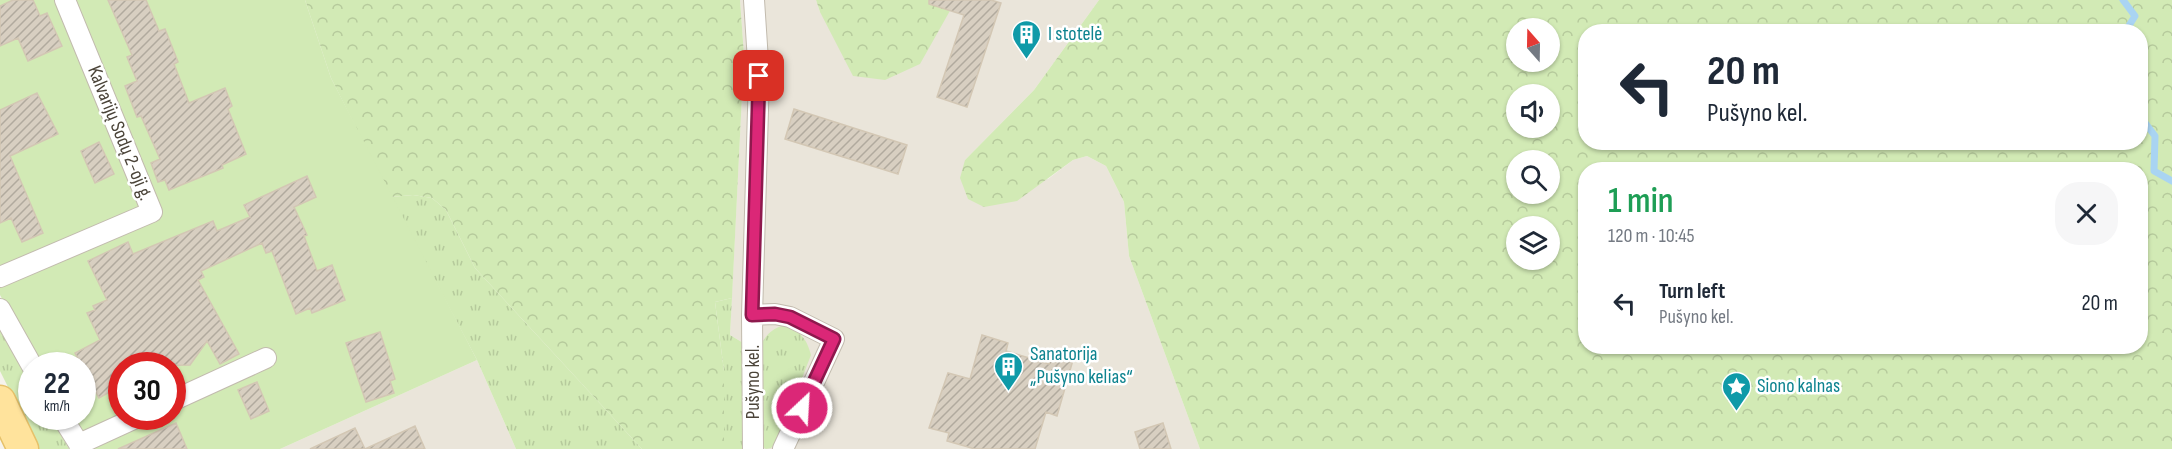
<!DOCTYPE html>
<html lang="en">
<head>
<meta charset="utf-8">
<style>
	:root { --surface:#fff; --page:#f6f6f7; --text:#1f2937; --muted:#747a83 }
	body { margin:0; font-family:"Sofia Sans Condensed",sans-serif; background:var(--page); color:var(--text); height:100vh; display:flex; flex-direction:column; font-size:22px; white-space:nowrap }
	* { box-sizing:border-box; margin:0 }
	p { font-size:20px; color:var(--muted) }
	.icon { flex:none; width:33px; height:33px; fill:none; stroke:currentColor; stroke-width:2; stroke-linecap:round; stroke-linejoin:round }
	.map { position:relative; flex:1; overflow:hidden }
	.sheet { position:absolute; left:1578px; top:162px; width:570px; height:192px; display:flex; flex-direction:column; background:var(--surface); border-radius:24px; box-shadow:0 2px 4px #0004 }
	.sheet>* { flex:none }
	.hud { position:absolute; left:1578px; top:24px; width:570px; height:126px; border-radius:24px; box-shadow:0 2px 4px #0004; background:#fff; color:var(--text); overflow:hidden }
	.needle { width:39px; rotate:340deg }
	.tools { position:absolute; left:1506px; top:18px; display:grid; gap:12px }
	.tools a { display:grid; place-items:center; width:54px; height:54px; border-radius:50%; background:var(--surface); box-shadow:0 2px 4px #0004; font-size:30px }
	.speed { position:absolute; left:18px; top:352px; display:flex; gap:12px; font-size:30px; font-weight:700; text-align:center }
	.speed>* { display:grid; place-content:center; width:78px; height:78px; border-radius:50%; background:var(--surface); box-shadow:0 2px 4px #0004; line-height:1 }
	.speed small { font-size:15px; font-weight:400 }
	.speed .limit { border:9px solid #d22; background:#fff; color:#111 }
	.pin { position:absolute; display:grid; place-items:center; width:51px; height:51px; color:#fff; margin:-26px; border-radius:12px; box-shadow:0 3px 9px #0006 }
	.me { position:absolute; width:66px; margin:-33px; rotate:25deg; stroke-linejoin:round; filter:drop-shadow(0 0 4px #0008) }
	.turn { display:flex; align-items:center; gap:21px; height:126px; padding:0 30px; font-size:27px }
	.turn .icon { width:78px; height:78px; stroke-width:2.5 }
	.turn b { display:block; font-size:42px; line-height:51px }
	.round { display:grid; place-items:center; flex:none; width:63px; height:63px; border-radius:24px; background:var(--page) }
	.headline { display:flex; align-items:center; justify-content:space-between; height:102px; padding:0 30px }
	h1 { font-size:36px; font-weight:600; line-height:45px; color:#1e9e55 }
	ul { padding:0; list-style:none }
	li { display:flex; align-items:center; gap:18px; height:78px; padding:0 30px }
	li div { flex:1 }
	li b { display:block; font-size:22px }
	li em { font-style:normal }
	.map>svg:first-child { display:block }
	.residential { fill:#eae5da }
	.grass { fill:url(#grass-tufts) }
	.forest { fill:url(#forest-crowns); fill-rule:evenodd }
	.garden { fill:#d2eab5; fill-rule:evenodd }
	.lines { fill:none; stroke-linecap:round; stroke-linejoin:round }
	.stream { stroke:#a9d4f2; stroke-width:7 }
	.building { fill:url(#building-hatch); stroke:#d3c7b4; stroke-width:1.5 }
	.street-casing { stroke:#c2bbae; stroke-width:22 }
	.primary-casing { stroke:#e6c16a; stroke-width:33 }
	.street { stroke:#fff; stroke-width:20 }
	.primary { stroke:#ffe39c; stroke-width:30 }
	.route-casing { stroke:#8e194d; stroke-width:15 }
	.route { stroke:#db2777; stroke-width:10 }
	.labels { text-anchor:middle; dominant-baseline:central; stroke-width:5; stroke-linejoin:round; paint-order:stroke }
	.culture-label { font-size:20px; fill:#0d838f; stroke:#fff; text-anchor:start }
	.street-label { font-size:20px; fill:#4b4439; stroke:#fff }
</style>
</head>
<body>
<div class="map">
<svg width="2172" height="449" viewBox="0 0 2172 449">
	<defs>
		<pattern id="grass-tufts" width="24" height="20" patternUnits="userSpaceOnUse" patternTransform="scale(1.5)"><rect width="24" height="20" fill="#d2eab5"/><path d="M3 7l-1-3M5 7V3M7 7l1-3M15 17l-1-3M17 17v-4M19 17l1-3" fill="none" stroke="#b6ca9c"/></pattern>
		<pattern id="forest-crowns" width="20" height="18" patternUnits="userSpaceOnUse" patternTransform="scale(1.5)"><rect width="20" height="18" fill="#d2eab5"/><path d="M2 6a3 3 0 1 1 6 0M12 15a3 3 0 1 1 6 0" fill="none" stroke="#b6ca9c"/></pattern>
		<pattern id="building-hatch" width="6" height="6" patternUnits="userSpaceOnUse" patternTransform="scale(1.5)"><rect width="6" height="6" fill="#d8cfc1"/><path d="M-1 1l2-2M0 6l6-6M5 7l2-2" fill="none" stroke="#b1aa9e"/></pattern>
	</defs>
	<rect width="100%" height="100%" fill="#f6f3ec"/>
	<path class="residential" d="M 740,0 L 816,0 L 820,12 L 956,0 L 1099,0 L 1034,90 L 965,160 L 1048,179 L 1073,160 L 1087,156 L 1106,166 L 1124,202 L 1129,256 L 1200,449 L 743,449 L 745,344 L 730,335 L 744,55 Z
		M 477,360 L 516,449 L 280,449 Z"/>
	<path class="grass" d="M 413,195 L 432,198 L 446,210 L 475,268 L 642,449 L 516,449 L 477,360 L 391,197 Z
		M 732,298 L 730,335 L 745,344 L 743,449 L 724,449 L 724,371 L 715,302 Z
		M 787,324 C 801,333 807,339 811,355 L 778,440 L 771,448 L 766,449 L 762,446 L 760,348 C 766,333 772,329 787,324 Z
		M 0,329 L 31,384 L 32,417 L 51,417 L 69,449 L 39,449 L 0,371 Z"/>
	<path class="forest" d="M 305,0 L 740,0 L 744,55 L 732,298 L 715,302 L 724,371 L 724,449 L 642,449 L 475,268 L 446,210 L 432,198 L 413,195 L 391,197 L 331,78 Z
		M 816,0 L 956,0 L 920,64 L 885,80 L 853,76 L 820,12 Z
		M 1099,0 L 2172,0 L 2172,449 L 1200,449 L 1129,256 L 1124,202 L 1106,166 L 1087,156 L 1073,160 L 1017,201 L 984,207 L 968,199 L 960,178 L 965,160 L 1034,90 ZM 1516,28 L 1550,28 L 1550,62 L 1516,62 ZM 1586,32 L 2140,32 L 2140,142 L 1586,142 ZM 1516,94 L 1550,94 L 1550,128 L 1516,128 ZM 1516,160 L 1550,160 L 1550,194 L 1516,194 ZM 1586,170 L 2140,170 L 2140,346 L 1586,346 ZM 1516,226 L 1550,226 L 1550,260 L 1516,260 Z"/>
	<path class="garden" d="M 0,0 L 305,0 L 331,78 L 477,360 L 280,449 L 83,449 L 68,417 L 82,417 L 82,366 L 39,366 L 0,295 ZM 122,366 L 172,366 L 172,417 L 122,417 Z"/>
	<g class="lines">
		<path class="stream" d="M 2123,0 L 2135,16 L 2125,32
			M 2140,116 L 2155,136 L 2154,171 L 2172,181"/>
	</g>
	<path class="building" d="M 13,0 L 33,0 L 40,16 L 47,13 L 62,46 L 28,61 L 18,38 L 0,46 L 0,6 Z
		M 108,0 L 146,0 L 159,31 L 165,29 L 178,62 L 174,64 L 189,103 L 225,88 L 232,106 L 228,109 L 246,154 L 222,165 L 223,168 L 169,190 L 165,180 L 158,182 L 151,163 L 160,159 L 141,116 L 137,117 L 125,86 L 137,81 L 127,57 L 132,55 Z
		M 929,0 L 991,0 L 1001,3 L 967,107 L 937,97 L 964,15 L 929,4 Z
		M 37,93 L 58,134 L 10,156 L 43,233 L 22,242 L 11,218 L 0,223 L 0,110 Z
		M 794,109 L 907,145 L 898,174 L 785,139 Z
		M 99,142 L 114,174 L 95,183 L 81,151 Z
		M 307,176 L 316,197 L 294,207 L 307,235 L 304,236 L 317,271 L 332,265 L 345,300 L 312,313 L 310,308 L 296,314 L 272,251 L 266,253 L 262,243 L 201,271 L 204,277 L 198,280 L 239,354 L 220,364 L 207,341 L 190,365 L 122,366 L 122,385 L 99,398 L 75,353 L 100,340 L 87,313 L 95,310 L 93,306 L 107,300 L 88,261 L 128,242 L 133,254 L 213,221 L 217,231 L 250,217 L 244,205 Z
		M 380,332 L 395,379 L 390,381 L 394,393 L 366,402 L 346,343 Z
		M 982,335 L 1008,343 L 1006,351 L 1049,364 L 1052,353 L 1073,360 L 1057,416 L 1046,412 L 1035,449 L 975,449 L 947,441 L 949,433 L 929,428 L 948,373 L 970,379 Z
		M 257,382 L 269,411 L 251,419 L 238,390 Z
		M 176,423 L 187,449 L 118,449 Z
		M 1163,423 L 1171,449 L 1140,449 L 1135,432 Z
		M 415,426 L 425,449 L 310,449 L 355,428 L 365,449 Z"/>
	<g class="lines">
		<defs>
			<path id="street" d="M 0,277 L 152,212 L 65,0
				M 0,309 L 32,366
				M 752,315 L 775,314 L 790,317 L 834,339 L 783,449
				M 172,401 L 266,358
				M 62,417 L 79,444
				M 80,449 L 79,444 L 138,417
				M 753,449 L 752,315 L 759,76 L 754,0"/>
			<path id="primary" d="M 0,401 L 23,449"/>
		</defs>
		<use href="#street" class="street-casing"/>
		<use href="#primary" class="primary-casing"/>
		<use href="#street" class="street"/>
		<use href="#primary" class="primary"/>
	</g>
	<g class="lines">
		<defs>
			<path id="route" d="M 759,76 L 752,315 L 775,314 L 790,317 L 834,339 L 802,408"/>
		</defs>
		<use href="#route" class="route-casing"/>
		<use href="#route" class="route"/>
	</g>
	<defs>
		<symbol id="building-pin" viewBox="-11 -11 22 30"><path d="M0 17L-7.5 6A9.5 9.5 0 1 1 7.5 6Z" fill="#0f9aa8" stroke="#fff"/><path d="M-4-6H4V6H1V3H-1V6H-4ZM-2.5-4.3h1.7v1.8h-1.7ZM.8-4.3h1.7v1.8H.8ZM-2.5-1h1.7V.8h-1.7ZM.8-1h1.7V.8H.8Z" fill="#fff"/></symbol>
		<symbol id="sight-pin" viewBox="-11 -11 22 30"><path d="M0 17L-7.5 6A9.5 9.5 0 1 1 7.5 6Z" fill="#0f9aa8" stroke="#fff"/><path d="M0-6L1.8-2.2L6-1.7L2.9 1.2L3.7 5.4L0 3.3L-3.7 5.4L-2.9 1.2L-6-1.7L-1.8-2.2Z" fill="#fff"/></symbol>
	</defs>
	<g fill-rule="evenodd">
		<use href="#building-pin" x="1010" y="18" width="33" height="45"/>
		<use href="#building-pin" x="992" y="350" width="33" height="45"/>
		<use href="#sight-pin" x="1720" y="370" width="33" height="45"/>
	</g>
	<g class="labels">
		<g class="culture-label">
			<text x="1048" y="34">I stotelė</text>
			<text x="1030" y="354">Sanatorija<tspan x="1030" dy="23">„Pušyno kelias“</tspan></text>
			<text x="1757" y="386">Siono kalnas</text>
		</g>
		<g class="street-label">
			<text transform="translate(120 133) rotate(68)">Kalvarijų Sodų 2-oji g.</text>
			<text transform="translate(753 382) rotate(-90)">Pušyno kel.</text>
		</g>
	</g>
</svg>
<div class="tools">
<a><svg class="needle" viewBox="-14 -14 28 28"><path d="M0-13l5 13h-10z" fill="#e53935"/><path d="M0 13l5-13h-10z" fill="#747a83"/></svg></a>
<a><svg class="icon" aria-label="sound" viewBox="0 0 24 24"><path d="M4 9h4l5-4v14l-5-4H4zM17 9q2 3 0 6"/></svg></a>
<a><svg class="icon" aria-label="search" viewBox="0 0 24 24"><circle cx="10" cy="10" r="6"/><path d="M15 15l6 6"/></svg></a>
<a><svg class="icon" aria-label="layers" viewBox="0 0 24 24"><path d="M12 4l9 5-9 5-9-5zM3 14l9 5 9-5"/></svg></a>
</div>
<div class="speed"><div>22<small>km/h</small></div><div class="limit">30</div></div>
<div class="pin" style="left:759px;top:76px;background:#d93025"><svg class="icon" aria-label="arrive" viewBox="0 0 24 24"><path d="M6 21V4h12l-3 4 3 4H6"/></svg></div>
<svg class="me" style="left:802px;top:408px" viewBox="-20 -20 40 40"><circle r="17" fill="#db2777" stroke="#fff" stroke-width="3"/><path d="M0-11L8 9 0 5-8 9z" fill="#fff"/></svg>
<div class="hud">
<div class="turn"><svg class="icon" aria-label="left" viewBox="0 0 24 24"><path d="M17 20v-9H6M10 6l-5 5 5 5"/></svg><div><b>20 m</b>Pušyno kel.</div></div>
</div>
<section class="sheet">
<div class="headline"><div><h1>1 min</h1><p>120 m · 10:45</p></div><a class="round"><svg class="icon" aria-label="close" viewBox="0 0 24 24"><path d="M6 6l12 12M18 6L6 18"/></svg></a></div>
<ul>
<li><svg class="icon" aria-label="left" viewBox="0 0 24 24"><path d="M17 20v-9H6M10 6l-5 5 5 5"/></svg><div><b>Turn left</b><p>Pušyno kel.</p></div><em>20 m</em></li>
</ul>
</section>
</div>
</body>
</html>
